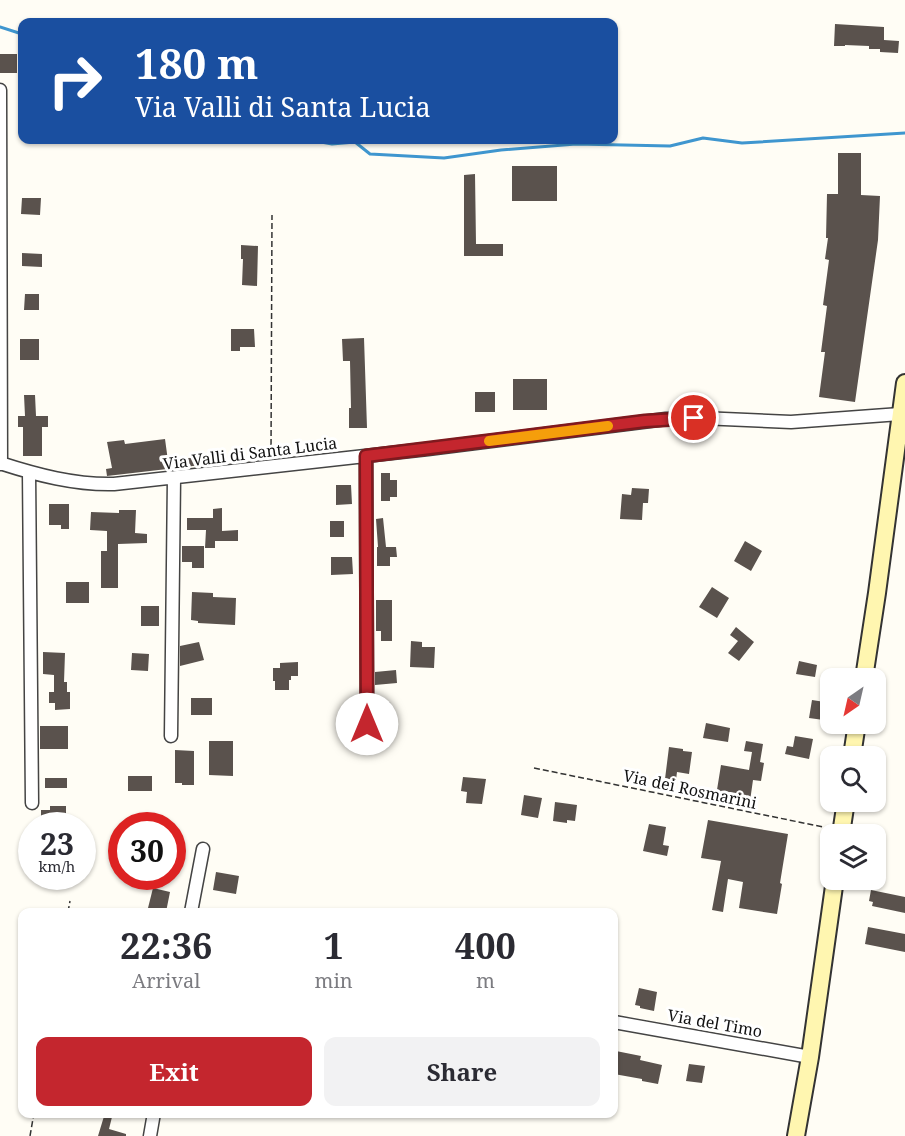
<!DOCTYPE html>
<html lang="en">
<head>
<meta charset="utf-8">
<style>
	:root { --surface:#fff; --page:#f2f2f3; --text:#2b2b33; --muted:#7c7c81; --accent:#c4262e }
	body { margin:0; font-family:"Noto Serif",serif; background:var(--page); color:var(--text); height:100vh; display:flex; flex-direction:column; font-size:22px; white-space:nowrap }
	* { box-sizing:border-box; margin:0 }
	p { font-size:20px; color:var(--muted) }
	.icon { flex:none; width:33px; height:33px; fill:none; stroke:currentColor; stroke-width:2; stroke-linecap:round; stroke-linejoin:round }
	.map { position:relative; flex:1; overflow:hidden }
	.drawer { position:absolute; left:18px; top:908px; width:600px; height:210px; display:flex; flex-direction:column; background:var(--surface); border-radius:12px; box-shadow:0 2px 4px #0004 }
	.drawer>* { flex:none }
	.hud { position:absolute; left:18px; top:18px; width:600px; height:126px; border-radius:12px; box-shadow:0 2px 4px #0004; background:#1a4fa0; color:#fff; overflow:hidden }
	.needle { width:39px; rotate:214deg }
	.fabs { position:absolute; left:820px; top:668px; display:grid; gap:12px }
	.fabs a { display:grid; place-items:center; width:66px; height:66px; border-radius:12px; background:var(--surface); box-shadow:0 2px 4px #0004; font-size:30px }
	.speed { position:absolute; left:18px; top:812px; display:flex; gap:12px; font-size:30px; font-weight:700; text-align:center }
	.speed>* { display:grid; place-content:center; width:78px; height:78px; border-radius:50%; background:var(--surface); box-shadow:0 2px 4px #0004; line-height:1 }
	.speed small { font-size:15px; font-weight:400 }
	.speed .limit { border:9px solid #d22; background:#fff; color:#111 }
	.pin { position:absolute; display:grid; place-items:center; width:51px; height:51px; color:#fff; margin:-26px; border:3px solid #fff; border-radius:50%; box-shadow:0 2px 6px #0007 }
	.me { position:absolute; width:66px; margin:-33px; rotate:0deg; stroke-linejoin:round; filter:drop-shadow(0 0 4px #0008) }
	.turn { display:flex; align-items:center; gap:21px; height:126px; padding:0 18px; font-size:27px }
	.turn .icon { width:78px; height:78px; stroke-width:2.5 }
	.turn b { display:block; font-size:42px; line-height:51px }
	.eta { display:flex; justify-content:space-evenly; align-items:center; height:102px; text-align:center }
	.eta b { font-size:36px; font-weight:700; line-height:42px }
	.action { display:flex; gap:12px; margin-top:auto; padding:12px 18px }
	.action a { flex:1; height:69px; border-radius:12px; background:var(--accent); color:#fff; font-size:24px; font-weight:700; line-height:69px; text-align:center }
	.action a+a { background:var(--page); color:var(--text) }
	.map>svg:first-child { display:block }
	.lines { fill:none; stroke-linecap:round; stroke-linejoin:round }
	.stream { stroke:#3f96cf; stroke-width:3 }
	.building { fill:#5a524d }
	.street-casing { stroke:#444; stroke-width:15 }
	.secondary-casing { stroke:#333; stroke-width:20 }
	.path { stroke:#333; stroke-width:1.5; stroke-dasharray:6 3; stroke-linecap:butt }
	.street { stroke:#fff; stroke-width:12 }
	.secondary { stroke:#fff6b0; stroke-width:16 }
	.route-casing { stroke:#7f191e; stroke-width:15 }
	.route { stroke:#c4262e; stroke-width:10 }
	.slow { stroke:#f59e0b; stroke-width:10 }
	.labels { text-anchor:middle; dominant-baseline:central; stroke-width:6; stroke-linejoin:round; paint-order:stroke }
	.street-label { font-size:16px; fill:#111; stroke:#fff }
</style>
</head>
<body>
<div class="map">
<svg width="905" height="1136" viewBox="0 0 905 1136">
	<rect width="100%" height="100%" fill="#fffdf5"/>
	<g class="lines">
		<path class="stream" d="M 0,27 L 22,34
			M 310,140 L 332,144 L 355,142 L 370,154 L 444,158 L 501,150 L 576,144 L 670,146 L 703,138 L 742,143 L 905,133"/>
	</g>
	<path class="building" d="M 835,24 L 884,27 L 884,40 L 899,41 L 898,53 L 880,52 L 880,49 L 869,49 L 869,46 L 845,45 L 845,46 L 834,46 Z
		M 0,54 L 17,54 L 17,73 L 0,73 Z
		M 838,153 L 861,153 L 861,195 L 880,196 L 878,240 L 855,402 L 819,397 L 825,352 L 821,352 L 827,306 L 823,305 L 829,260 L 825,259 L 828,238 L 826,238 L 827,194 L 838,194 Z
		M 512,166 L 557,166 L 557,201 L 512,201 Z
		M 475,174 L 476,244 L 503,244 L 503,256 L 464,256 L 464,175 Z
		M 22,198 L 41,198 L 40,215 L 21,214 Z
		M 241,245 L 258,246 L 257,286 L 242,285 L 243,259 L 241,259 Z
		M 22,253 L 42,254 L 42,267 L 22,266 Z
		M 25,294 L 39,294 L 39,310 L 24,310 Z
		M 231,329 L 254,329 L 255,347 L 240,347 L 240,351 L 231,351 Z
		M 364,338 L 367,428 L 349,428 L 349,408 L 351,408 L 350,361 L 343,361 L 342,339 Z
		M 20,339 L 39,339 L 39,360 L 20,360 Z
		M 513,379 L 547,379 L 547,410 L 513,410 Z
		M 475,392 L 495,392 L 495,412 L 475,412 Z
		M 24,395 L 35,395 L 36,416 L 48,416 L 48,427 L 42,427 L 42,456 L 23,456 L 23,427 L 18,427 L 18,416 L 25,416 Z
		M 165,439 L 168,461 L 209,455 L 210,464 L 107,476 L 106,469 L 112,468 L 107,442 L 124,440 L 125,444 Z
		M 381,473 L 390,473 L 390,480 L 397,480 L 397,497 L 390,497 L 390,501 L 381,501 Z
		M 336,485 L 351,485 L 352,504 L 336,505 Z
		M 632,488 L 649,489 L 648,503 L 643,503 L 642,520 L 620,519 L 622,494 L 631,495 Z
		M 49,504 L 69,504 L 69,529 L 61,529 L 61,525 L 49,525 Z
		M 222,508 L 222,531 L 238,530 L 238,541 L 215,541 L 215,548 L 205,548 L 206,530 L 187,530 L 187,518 L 213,518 L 213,509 Z
		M 119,510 L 136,510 L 135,533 L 147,534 L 147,543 L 118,544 L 118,588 L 101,588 L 101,551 L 107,551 L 107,531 L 90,530 L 91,512 L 119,513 Z
		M 383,518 L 386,547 L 396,547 L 397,557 L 390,557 L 390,566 L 377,566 L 377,547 L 378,547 L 376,519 Z
		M 330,521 L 344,521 L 344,537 L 330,537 Z
		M 745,541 L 762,551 L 751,571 L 734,561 Z
		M 182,546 L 204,546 L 204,568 L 192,568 L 192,562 L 182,562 Z
		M 331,557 L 352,557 L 353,574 L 331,575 Z
		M 66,582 L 89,582 L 89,603 L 66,603 Z
		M 712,587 L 729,598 L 717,618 L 699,607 Z
		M 192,592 L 213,593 L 213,597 L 236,598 L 235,625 L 198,623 L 198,621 L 191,620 Z
		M 376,600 L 392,600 L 392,641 L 381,641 L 381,631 L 376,631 Z
		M 141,606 L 159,606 L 159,626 L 141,626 Z
		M 736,627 L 754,642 L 739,661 L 728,653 L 738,641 L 730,635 Z
		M 411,641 L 422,642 L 422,647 L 435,647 L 434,668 L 410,667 Z
		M 199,642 L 204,660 L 180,666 L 180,646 Z
		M 43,652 L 65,653 L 64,682 L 67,682 L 67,692 L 70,692 L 70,709 L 55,710 L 55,703 L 49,703 L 49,692 L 54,692 L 54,675 L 43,674 Z
		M 132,653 L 149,654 L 148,671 L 131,670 Z
		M 799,661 L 817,665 L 815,677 L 796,674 Z
		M 298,662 L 298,676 L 291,676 L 291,680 L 289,680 L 289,690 L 275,690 L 275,681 L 273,681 L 273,668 L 280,668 L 280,663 Z
		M 396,670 L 397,683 L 375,685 L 375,672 Z
		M 191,698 L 212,698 L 212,715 L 191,715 Z
		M 812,700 L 831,703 L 831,721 L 809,718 Z
		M 390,702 L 392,719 L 376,720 L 375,703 Z
		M 706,723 L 730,728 L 728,742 L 703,738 Z
		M 40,726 L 68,726 L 68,749 L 40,749 Z
		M 795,736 L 813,739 L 809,759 L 785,754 L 787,746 L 793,747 Z
		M 209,741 L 233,741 L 233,776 L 209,775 Z
		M 746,741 L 763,744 L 760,762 L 764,763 L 761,781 L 753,780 L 750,801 L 716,796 L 721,765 L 749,770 L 752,752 L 744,751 Z
		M 669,747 L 683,749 L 683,751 L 692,752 L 689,774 L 677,772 L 676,780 L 665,779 Z
		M 175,750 L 194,751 L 194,785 L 182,785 L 182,783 L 175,783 Z
		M 128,776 L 152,776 L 152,791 L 128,791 Z
		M 463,777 L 486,779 L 482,804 L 466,803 L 467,792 L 461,791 Z
		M 45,778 L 67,778 L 67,788 L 45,788 Z
		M 524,795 L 542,798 L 538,818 L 521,815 Z
		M 555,802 L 577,805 L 575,821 L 567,820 L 567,823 L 553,821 Z
		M 50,806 L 66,806 L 66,825 L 41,825 L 41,810 L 50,810 Z
		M 708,820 L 788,834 L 780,883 L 782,884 L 777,914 L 739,908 L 743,882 L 728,879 L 723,912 L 712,910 L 721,861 L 701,858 Z
		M 649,824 L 666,827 L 663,845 L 669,846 L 667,856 L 643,851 Z
		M 216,872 L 239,876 L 236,894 L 213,890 Z
		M 153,888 L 170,892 L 166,912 L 147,912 Z
		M 871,890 L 905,897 L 905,913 L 872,906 L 873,902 L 869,901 Z
		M 868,927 L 905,934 L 905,952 L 865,944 Z
		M 639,988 L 657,992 L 654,1011 L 640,1008 L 640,1006 L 635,1005 Z
		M 616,1051 L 641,1056 L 640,1060 L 662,1065 L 658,1084 L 642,1081 L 642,1079 L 614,1074 Z
		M 689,1064 L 705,1066 L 702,1083 L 686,1081 Z
		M 105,1113 L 113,1113 L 109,1129 L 126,1134 L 126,1136 L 98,1136 Z"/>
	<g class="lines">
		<defs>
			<path id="street" d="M 0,90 L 1,464
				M 366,456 L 367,724
				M 0,463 C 37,475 75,485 114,484 L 428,449 L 666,419 L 701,418 L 791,422 L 900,414
				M 29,472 L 32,803
				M 171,736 L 174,478
				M 191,912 L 203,849
				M 614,1022 L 810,1057
				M 150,1136 L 154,1113"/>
			<path id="secondary" d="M 864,678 L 877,593 L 905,383
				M 852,756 L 857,723
				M 841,834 L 846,801
				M 796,1136 L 810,1057 L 835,879"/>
		</defs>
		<use href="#street" class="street-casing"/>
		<use href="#secondary" class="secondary-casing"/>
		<path class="path" d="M 271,454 L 272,215
			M 534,768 L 828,828
			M 68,912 L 70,901
			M 30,1136 L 34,1113"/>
		<use href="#street" class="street"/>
		<use href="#secondary" class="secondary"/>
	</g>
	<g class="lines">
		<defs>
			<path id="route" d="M 367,724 L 366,456 L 645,421 L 694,418"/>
		</defs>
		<use href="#route" class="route-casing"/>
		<use href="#route" class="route"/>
		<path class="slow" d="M 489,441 L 608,426"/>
	</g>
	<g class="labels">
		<g class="street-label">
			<text transform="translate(250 453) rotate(-7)">Via Valli di Santa Lucia</text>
			<text transform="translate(690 789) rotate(12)">Via dei Rosmarini</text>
			<text transform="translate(715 1023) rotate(10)">Via del Timo</text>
		</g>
	</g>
</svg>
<div class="fabs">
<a><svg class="needle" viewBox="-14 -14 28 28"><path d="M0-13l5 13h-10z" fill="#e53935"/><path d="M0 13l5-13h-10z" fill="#7c7c81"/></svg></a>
<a><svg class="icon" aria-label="search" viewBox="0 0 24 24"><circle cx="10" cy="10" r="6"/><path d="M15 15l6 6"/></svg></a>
<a><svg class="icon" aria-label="layers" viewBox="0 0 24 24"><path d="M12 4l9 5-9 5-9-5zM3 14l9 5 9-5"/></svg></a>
</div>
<div class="speed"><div>23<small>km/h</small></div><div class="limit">30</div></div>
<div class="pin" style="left:694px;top:418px;background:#d93025"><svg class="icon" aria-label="arrive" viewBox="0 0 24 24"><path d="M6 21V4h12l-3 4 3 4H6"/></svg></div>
<svg class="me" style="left:367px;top:724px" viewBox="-20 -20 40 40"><circle r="19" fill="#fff"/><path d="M0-13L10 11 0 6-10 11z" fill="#c4262e"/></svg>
<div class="hud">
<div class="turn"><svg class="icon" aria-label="right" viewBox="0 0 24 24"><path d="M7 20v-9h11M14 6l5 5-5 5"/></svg><div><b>180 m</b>Via Valli di Santa Lucia</div></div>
</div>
<section class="drawer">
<div class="eta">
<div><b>22:36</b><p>Arrival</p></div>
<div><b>1</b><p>min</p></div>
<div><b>400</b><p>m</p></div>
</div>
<div class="action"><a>Exit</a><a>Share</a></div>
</section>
</div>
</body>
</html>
